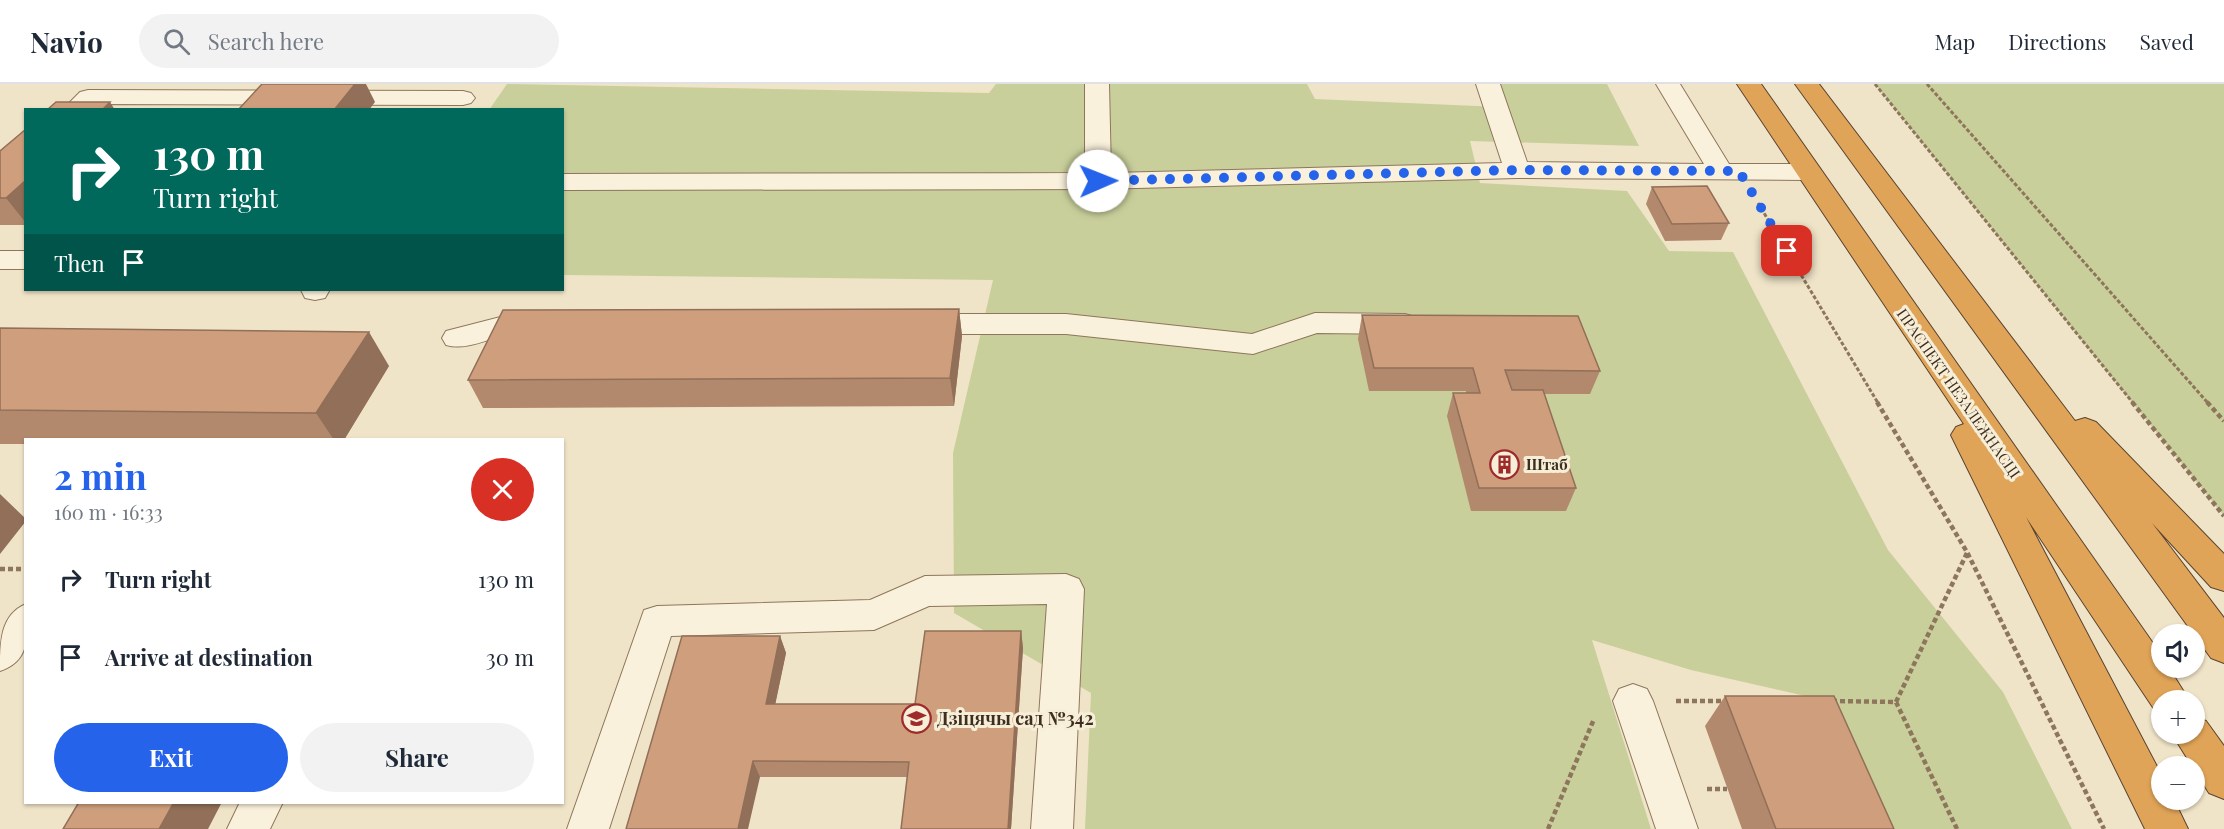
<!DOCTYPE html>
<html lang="en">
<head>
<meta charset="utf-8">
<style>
	:root { --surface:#fff; --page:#f2f2f3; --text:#1f2937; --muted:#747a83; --line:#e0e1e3; --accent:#2563eb }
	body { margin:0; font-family:"Playfair Display",serif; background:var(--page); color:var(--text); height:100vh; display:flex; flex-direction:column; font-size:22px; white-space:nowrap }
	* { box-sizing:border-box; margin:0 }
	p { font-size:20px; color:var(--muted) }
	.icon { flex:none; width:33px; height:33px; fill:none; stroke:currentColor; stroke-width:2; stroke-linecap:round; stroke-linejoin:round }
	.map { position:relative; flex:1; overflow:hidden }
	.details { position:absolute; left:24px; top:354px; width:540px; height:366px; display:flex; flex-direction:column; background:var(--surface); border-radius:0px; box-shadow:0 2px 4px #0004 }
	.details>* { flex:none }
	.guide { position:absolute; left:24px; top:24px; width:540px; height:183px; border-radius:0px; box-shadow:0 2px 4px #0004; background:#00695c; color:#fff; overflow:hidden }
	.fabs { position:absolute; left:2151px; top:540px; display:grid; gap:12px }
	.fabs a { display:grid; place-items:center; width:54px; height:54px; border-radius:50%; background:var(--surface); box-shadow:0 2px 4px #0004; font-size:30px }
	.pin { position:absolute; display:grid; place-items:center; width:51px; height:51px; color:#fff; margin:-26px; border-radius:12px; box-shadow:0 3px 9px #0006 }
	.me { position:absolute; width:66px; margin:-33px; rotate:89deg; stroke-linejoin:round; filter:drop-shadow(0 0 4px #0008) }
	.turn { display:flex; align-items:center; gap:21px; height:126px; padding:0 30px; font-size:27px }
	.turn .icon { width:78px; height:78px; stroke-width:2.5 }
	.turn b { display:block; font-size:42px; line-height:51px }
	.then { display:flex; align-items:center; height:57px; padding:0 30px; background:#0003; gap:12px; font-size:22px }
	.round { display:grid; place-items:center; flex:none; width:63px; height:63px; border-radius:32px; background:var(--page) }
	.overview { display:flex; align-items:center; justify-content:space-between; height:102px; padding:0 30px }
	h1 { font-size:36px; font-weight:700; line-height:45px; color:var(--accent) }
	.action { display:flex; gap:12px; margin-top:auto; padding:12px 30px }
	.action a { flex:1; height:69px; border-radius:36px; background:var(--accent); color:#fff; font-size:24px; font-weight:700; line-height:69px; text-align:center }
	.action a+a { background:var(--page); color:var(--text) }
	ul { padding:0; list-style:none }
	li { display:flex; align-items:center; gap:18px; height:78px; padding:0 30px }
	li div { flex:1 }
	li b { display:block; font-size:22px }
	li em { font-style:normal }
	header { display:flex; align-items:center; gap:36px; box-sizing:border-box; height:84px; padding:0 30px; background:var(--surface); border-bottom:2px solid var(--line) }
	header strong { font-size:28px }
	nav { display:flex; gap:33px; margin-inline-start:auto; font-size:21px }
	.search { width:420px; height:54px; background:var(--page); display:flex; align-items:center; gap:15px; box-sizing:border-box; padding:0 21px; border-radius:33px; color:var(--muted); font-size:22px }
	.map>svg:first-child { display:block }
	.green { fill:#c9cf9b }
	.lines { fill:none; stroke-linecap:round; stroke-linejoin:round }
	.minor-casing { stroke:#8d765c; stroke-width:2 }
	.highway-casing { stroke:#5b4430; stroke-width:2 }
	.path-far1 { stroke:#8d765c; stroke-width:3; stroke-dasharray:4 2; stroke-linecap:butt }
	.path { stroke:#8d765c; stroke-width:4.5; stroke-dasharray:5 3; stroke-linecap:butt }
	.minor { fill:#faf1dc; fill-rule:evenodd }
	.highway { fill:#e0a458; fill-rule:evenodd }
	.wall { fill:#b2896c }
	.shaded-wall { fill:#916f58 }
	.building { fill:#cf9f7d; stroke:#916f58; stroke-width:1.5 }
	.route { stroke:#2563eb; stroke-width:10; stroke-dasharray:0 18 }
	.labels { text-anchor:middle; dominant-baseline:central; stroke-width:6; stroke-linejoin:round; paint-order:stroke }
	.street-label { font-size:15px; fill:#3d2e20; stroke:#f7eed8 }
	.poi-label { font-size:15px; font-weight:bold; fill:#3d2e20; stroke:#f7eed8; text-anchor:start }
	.near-poi-label { font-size:18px; font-weight:bold; fill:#3d2e20; stroke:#f7eed8; text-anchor:start }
</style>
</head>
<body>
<header>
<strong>Navio</strong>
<div class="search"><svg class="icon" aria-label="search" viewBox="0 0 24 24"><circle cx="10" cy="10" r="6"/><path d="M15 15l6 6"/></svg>Search here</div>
<nav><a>Map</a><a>Directions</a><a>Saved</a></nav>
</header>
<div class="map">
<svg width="2224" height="745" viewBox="0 0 2224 745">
	<rect width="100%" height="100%" fill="#f0e4c8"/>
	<path class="green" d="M 507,0 L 989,9 L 996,0 L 1307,0 L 1315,15 L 1500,23 L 1492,0 L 1607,0 L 1639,62 L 1470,57 L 1480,99 L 1627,107 L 1669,167 L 1733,168 L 1888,466 L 2003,608 L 2072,745 L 1874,745 L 1814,614 L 1691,586 L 1592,556 L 1651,745 L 1085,745 L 1091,609 L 954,529 L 953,369 L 993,196 L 563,191 L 562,26 L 489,26 Z
		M 1875,0 L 2224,0 L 2224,432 Z"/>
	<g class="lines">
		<defs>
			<path id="minor" d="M 1085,0 L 1109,0 L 1111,89 L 1502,79 L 1476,0 L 1500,0 L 1527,78 L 1704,80 L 1656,0 L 1680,0 L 1729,80 L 1808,80 L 1817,83 L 1821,88 L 1817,93 L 1808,96 L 1517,94 L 1098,105 L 562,106 L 562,90 L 1085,89 Z
				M 88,6 L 463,7 L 471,9 L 475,14 L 471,19 L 463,21 L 94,20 L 89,26 L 62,26 L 80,8 Z
				M 0,167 L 26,167 L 26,185 L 0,185 Z
				M 301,206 L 329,206 L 329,207 L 325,214 L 315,216 L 305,214 Z
				M 1315,229 L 1405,230 L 1415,233 L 1420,240 L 1415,247 L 1405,250 L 1317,249 L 1253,270 L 1066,250 L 915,250 L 905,247 L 900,240 L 905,233 L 915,230 L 1066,230 L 1252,250 Z
				M 512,230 L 539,230 L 549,233 L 554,240 L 549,247 C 537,250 524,248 511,250 C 490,253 468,267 446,261 L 442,254 L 446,247 Z
				M 1066,490 L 1079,495 L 1084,505 L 1073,745 L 1031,745 L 1047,520 L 929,522 L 874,546 L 671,552 L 609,745 L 567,745 L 644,526 L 657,522 L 870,516 L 925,492 Z
				M 26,520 C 26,549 33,576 0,587 C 0,558 0,531 26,520 Z
				M 1633,600 L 1647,605 L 1653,617 L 1698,745 L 1656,745 L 1613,617 L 1619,605 Z
				M 240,718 L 283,718 L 270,745 L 227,745 Z"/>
			<path id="highway" d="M 1737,0 L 1761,0 L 2162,572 L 2162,584 L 2169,584 L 2189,616 L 2162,616 L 2162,630 L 2156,628 L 2026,433 L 2162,692 L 2162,716 L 2174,716 L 2188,745 L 2145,745 L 1951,351 L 1956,343 L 1964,340 Z
				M 1795,0 L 1819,0 L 2075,337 L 2085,334 L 2096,338 L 2224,470 L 2224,507 L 2211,503 L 2152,439 L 2224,534 L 2224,579 L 2211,574 Z
				M 2194,633 L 2206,637 L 2224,662 L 2224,715 L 2209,709 L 2172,650 L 2194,650 Z"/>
		</defs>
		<use href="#minor" class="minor-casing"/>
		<use href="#highway" class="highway-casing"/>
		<path class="path-far1" d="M 1875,0 L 2133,319
			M 1927,0 L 2208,319
			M 1758,119 L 1878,319"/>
		<path class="path" d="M 1877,318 L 1967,468 L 2104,745
			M 2132,318 L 2224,432
			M 2207,318 L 2224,337
			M 0,485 L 26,485
			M 1676,617 L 1725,617
			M 1832,617 L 1896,618 L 1967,469
			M 1896,618 L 1957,745
			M 1707,705 L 1727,705
			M 1548,745 L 1594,635"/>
		<use href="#minor" class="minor"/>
		<use href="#highway" class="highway"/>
	</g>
	<path class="wall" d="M 26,45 L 26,141 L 0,141 L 0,67 Z
		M 1652,103 L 1729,139 L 1721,156 L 1665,157 L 1646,120 Z
		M 959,225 L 962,252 L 954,322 L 483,324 L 468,296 Z
		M 1362,231 L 1600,287 L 1590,310 L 1544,310 L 1576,404 L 1566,427 L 1471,427 L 1447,332 L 1453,309 L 1466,309 L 1466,307 L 1369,307 L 1358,255 Z
		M 0,244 L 389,282 L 344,356 L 26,356 L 26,360 L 0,360 Z
		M 1021,547 L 1023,564 L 1011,745 L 901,745 L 907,693 L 760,693 L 626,745 L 780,552 L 786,569 L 775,620 L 915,620 Z
		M 1725,612 L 1894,745 L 1742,745 L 1705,642 Z"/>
	<path class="shaded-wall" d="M 355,0 L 366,0 L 375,18 L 369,26 L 334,26 Z
		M 110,18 L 115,26 L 102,26 Z
		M 26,96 L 26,139 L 6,114 Z
		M 959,225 L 962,252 L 954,322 L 950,294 Z
		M 369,248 L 389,282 L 344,356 L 334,356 L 316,329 Z
		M 0,410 L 26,435 L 26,437 L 0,470 Z
		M 1021,547 L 1023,564 L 1011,745 L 1008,745 Z
		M 780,552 L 786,569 L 772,636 L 766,620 Z
		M 753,677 L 760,693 L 748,745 L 738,745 Z
		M 174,718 L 222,718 L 208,745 L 159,745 Z"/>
	<path class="building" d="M 262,0 L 355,0 L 334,26 L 238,26 Z
		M 56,18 L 110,18 L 102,26 L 47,26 Z
		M 26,45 L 26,96 L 6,114 L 0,114 L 0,67 Z
		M 1707,102 L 1729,139 L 1672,140 L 1652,103 Z
		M 959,225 L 950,294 L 468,296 L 503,226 Z
		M 1362,231 L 1578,232 L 1600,287 L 1505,286 L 1512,306 L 1543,306 L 1576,404 L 1479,404 L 1453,309 L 1480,309 L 1473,284 L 1374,284 Z
		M 0,244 L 369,248 L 316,329 L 0,326 Z
		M 925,547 L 1021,547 L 1008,745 L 901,745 L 909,678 L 753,677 L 738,745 L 626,745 L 682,552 L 780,552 L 766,620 L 915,620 Z
		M 1725,612 L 1834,612 L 1894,745 L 1776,745 Z
		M 79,718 L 174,718 L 159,745 L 63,745 Z"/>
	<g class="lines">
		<path class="route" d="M 1098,97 L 1517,86 L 1739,87 L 1787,167"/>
	</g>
	<defs>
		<symbol id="building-ring" viewBox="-11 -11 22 22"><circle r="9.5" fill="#f7eed8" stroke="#9e2a2b" stroke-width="1.5"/><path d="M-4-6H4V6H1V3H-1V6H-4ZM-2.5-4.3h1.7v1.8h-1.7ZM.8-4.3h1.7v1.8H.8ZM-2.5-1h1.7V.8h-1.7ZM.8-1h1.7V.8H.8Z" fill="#9e2a2b"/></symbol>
		<symbol id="school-ring" viewBox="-11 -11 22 22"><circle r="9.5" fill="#f7eed8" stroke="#9e2a2b" stroke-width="1.5"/><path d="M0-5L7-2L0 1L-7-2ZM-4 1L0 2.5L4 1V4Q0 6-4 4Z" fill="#9e2a2b"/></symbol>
	</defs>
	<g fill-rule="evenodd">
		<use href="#building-ring" x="1488" y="364" width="33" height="33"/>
		<use href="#school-ring" x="900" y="618" width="33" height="33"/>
	</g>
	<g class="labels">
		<g class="street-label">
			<text transform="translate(1959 309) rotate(55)">ПРАСПЕКТ НЕЗАЛЕЖНАСЦІ</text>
		</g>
		<g class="poi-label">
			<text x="1526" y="380">Штаб</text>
		</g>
		<g class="near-poi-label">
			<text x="937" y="634">Дзіцячы сад №342</text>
		</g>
	</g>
</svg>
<div class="fabs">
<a><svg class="icon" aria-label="sound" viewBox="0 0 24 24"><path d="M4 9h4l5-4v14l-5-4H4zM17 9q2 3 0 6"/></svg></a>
<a>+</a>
<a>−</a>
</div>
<div class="pin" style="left:1787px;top:167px;background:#d93025"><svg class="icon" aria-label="arrive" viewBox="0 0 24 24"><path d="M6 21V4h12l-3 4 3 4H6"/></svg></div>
<svg class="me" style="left:1098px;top:97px" viewBox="-20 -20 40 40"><circle r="19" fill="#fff"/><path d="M0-13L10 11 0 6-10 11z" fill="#2563eb"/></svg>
<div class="guide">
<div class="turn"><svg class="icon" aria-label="right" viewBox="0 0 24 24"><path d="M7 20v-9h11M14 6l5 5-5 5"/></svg><div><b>130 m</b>Turn right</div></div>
<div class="then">Then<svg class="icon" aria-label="arrive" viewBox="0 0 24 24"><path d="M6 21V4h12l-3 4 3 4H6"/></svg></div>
</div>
<section class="details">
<div class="overview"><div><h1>2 min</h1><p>160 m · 16:33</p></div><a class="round" style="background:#d93025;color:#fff"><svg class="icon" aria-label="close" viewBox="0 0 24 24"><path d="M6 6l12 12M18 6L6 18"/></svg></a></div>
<ul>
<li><svg class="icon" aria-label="right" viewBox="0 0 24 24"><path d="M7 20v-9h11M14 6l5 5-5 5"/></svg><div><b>Turn right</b></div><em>130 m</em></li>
<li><svg class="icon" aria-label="arrive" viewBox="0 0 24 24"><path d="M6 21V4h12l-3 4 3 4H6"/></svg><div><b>Arrive at destination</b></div><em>30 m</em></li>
</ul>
<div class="action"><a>Exit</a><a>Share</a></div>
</section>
</div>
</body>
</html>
